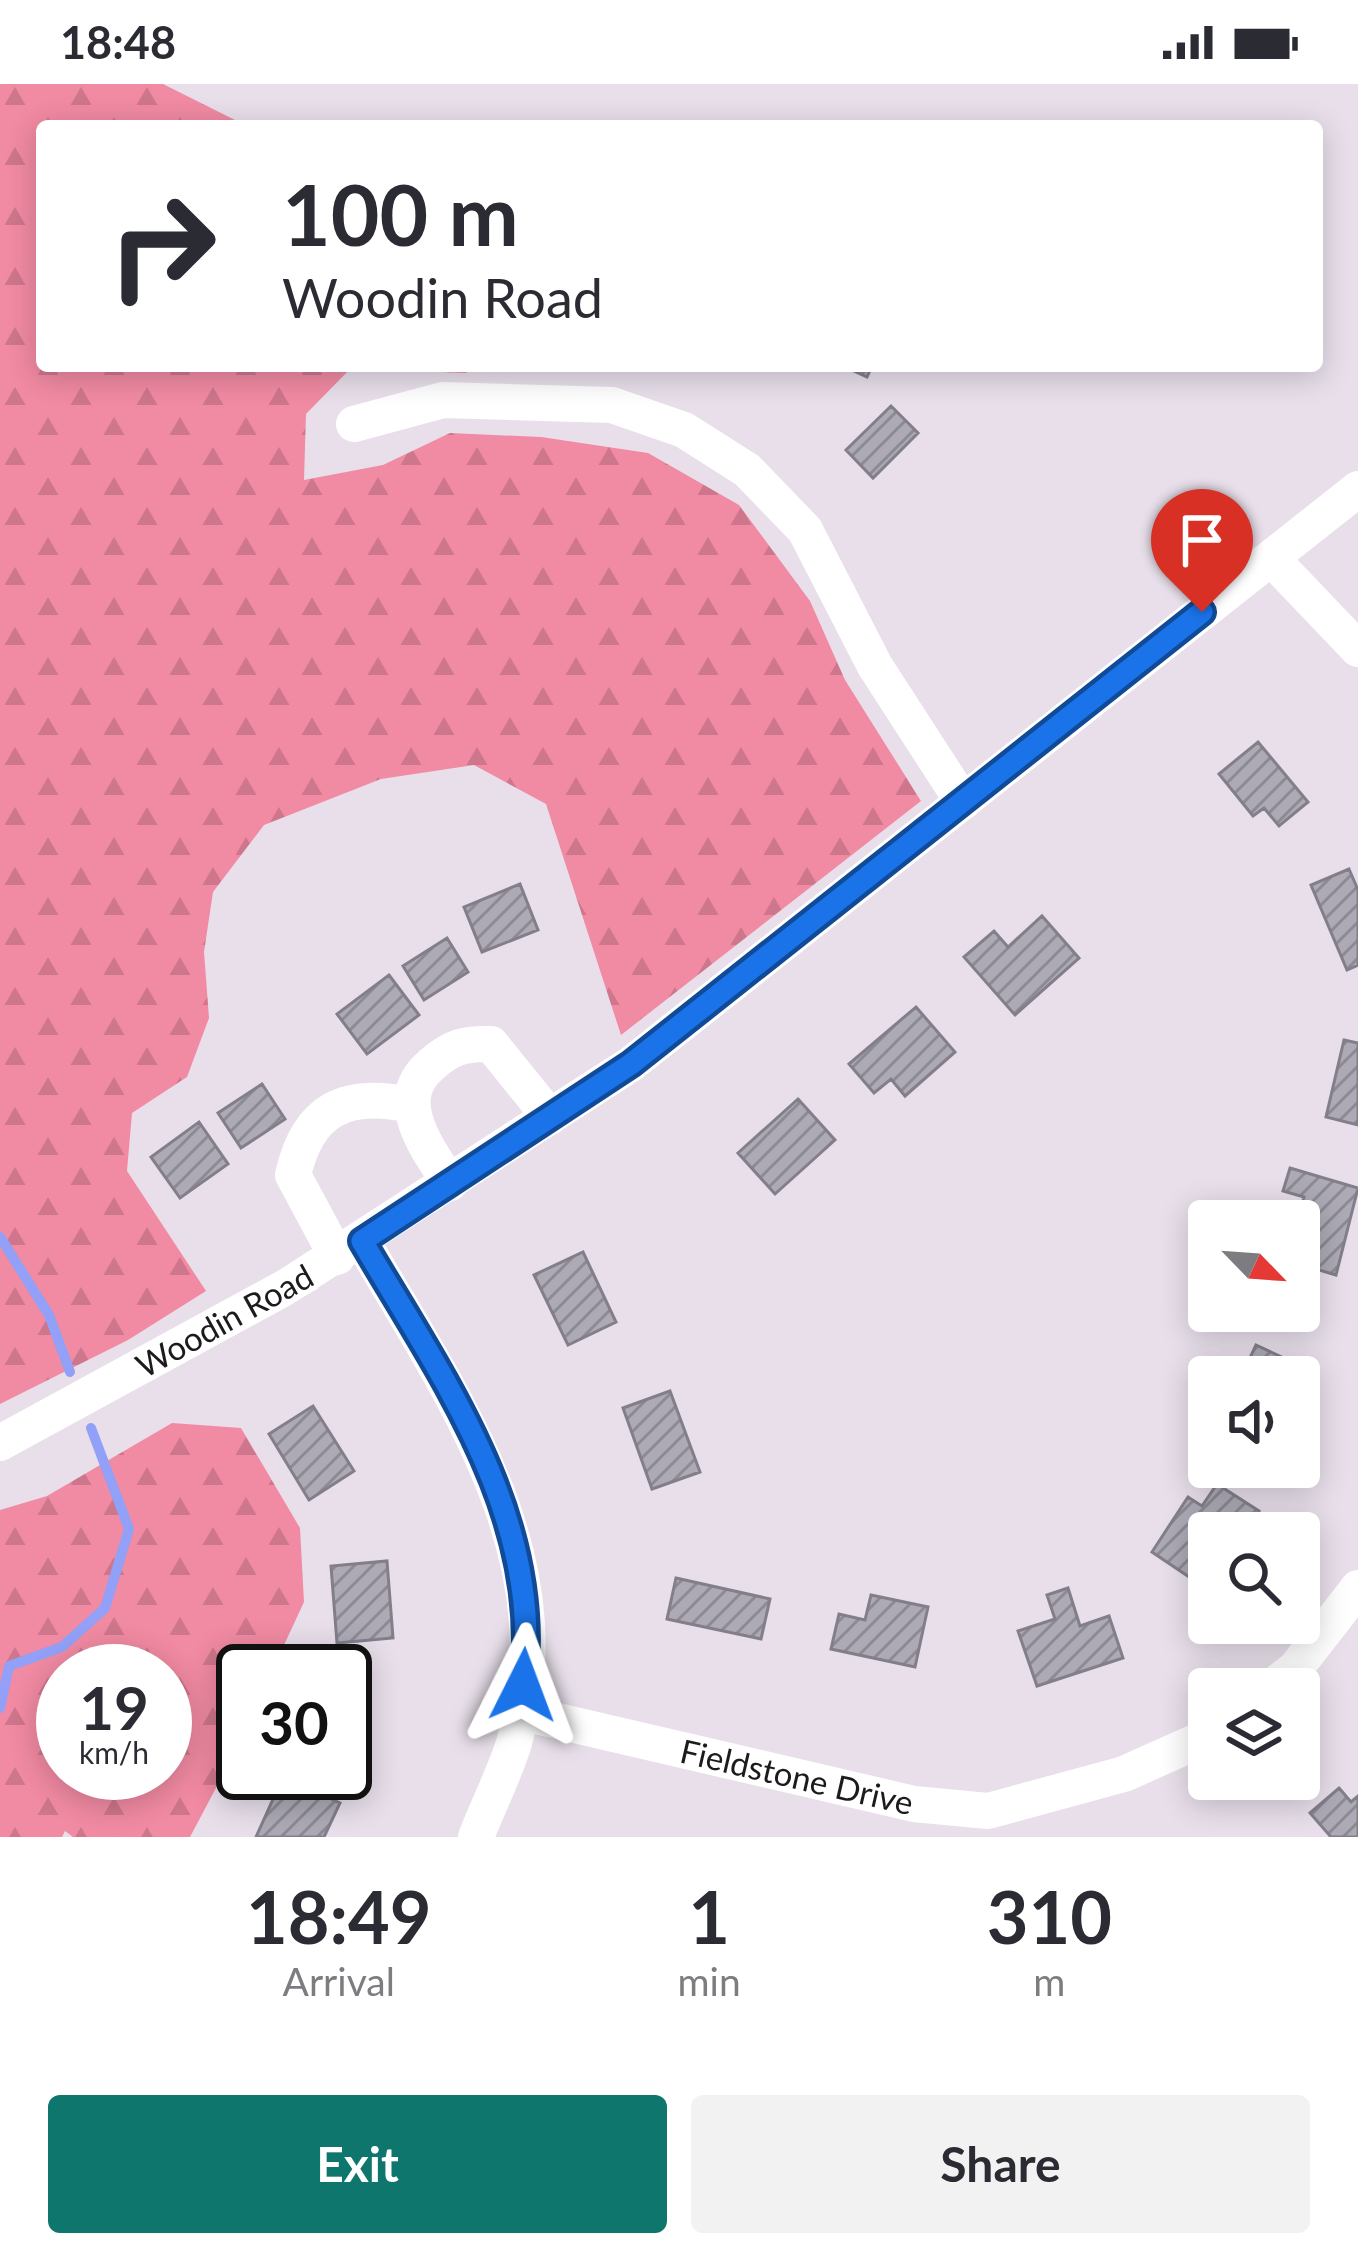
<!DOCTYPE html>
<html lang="en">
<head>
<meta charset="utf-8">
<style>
	:root { --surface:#fff; --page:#f2f2f3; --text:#2b2b33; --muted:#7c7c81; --accent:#0f766e }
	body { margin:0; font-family:Lato,sans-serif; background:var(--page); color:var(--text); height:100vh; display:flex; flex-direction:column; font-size:45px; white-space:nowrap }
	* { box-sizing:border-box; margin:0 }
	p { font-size:39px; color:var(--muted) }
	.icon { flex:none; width:66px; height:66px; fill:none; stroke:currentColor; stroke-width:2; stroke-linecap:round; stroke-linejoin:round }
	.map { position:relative; height:1753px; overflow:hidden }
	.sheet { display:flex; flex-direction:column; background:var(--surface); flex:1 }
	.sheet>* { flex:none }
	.banner { position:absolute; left:36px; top:36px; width:1287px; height:252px; border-radius:12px; box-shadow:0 6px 30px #0003; background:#fff; color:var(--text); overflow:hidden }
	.needle { width:78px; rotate:115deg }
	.buttons { position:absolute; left:1188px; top:1116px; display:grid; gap:24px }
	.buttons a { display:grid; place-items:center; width:132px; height:132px; border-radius:12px; background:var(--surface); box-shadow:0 6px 30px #0003; font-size:60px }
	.speed { position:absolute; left:36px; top:1560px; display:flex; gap:24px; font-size:60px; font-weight:700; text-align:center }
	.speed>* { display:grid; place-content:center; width:156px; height:156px; border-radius:50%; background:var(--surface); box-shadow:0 6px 30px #0003; line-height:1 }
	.speed small { font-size:30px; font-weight:400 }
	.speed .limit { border:6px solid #111; border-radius:18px; background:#fff; color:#111 }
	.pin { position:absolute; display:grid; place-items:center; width:102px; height:102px; color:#fff; margin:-123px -51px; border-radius:50% 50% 50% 0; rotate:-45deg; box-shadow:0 0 12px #0007 }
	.pin .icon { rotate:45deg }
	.me { position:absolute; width:132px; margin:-66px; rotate:3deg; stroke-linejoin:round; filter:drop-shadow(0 0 9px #0008) }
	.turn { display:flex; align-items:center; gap:42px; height:252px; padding:0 48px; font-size:54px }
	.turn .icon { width:156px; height:156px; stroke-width:2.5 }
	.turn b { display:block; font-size:84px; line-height:102px }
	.eta { display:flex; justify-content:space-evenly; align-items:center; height:204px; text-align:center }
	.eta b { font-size:72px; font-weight:700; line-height:84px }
	.action { display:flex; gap:24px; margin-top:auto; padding:24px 48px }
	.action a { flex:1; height:138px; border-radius:12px; background:var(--accent); color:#fff; font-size:48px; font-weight:700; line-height:138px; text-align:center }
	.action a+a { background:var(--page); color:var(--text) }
	.status { display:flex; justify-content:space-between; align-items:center; height:84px; padding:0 60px; background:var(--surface); direction:ltr }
	.status svg { height:33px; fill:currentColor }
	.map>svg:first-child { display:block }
	.forest { fill:url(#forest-firs); fill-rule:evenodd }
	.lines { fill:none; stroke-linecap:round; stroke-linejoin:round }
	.stream { stroke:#92a0f7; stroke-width:10 }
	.building { fill:url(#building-hatch); stroke:#827f8b; stroke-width:3 }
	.minor { stroke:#fff; stroke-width:36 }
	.route-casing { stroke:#114b97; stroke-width:30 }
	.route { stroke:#1a73e8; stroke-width:21 }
	.labels { text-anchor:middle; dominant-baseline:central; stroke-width:10; stroke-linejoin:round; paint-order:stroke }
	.street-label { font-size:33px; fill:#1d1a1e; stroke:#fff }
</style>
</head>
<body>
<div class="status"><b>18:48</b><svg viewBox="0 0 49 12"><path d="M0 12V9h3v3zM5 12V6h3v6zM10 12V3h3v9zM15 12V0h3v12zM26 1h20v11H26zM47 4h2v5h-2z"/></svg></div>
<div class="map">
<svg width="1358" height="1753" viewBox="0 0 1358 1753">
	<defs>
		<pattern id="forest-firs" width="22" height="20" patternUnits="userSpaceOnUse" patternTransform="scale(3)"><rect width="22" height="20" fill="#f18aa3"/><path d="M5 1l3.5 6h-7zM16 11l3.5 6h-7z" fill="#ce768c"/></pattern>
		<pattern id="building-hatch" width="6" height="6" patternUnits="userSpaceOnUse" patternTransform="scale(3)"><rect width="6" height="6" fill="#adaab6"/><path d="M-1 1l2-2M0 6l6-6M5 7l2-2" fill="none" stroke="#8c8a93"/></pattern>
	</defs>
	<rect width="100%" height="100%" fill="#e8dfea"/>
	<path class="forest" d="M 0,0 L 163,0 L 247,42 L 42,42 L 42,282 L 482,282 L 465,289 L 351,284 L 306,330 L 304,396 L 383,381 L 450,349 L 541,353 L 648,369 L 739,421 L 810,517 L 845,596 L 921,717 L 621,951 L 546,720 L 474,681 L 381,695 L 264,741 L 213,808 L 204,868 L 209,934 L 187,993 L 132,1029 L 127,1087 L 206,1207 L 128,1256 L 0,1320 Z
		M 172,1339 L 241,1344 L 300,1444 L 304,1518 L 272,1587 L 243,1587 L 243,1653 L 190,1753 L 73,1753 L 65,1747 L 62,1753 L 0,1753 L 0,1426 L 47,1412 ZM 63,1587 L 165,1587 L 165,1689 L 63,1689 Z"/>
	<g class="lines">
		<path class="stream" d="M 0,1153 L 49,1231 L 70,1288
			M 0,1624 L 9,1582 L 62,1563 L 105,1524 L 129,1445 L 91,1344"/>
	</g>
	<path class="building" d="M 843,282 L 872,282 L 867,293 Z
		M 891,322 L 918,349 L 873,394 L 846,366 Z
		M 1258,658 L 1308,718 L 1279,742 L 1264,724 L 1253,732 L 1219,690 Z
		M 1349,785 L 1358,806 L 1358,881 L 1347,886 L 1311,801 Z
		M 520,800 L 538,846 L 482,868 L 464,823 Z
		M 1042,832 L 1079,874 L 1015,931 L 964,873 L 994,847 L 1008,863 Z
		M 447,854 L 468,888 L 424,916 L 403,882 Z
		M 389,891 L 419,931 L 367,970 L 337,930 Z
		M 916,923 L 955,968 L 905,1012 L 891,995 L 874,1009 L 849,980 Z
		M 1344,956 L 1358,959 L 1358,1041 L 1326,1033 Z
		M 262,1000 L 285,1035 L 241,1064 L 218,1029 Z
		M 798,1015 L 835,1056 L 775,1110 L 738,1069 Z
		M 199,1038 L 228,1080 L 180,1114 L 151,1073 Z
		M 1290,1084 L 1358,1104 L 1336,1191 L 1299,1180 L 1297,1137 L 1304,1113 L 1283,1107 Z
		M 583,1168 L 616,1238 L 568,1261 L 534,1191 Z
		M 1256,1261 L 1305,1284 L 1299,1296 L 1241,1293 Z
		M 670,1307 L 700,1388 L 652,1405 L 623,1324 Z
		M 313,1322 L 354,1387 L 309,1416 L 269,1350 Z
		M 1217,1400 L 1259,1427 L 1244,1449 L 1209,1449 L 1207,1505 L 1152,1468 L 1188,1413 L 1202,1422 Z
		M 387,1477 L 393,1554 L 337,1559 L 331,1482 Z
		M 676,1494 L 770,1515 L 761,1555 L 667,1535 Z
		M 1068,1504 L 1080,1542 L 1109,1532 L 1123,1574 L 1037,1602 L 1018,1547 L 1055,1535 L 1047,1511 Z
		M 871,1511 L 928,1523 L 915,1583 L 831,1565 L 839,1530 L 865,1536 Z
		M 283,1693 L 340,1719 L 324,1753 L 256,1753 Z
		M 1339,1704 L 1351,1718 L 1358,1712 L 1358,1753 L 1331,1753 L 1310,1729 Z"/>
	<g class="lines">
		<path class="minor" d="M 354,340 L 443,316 L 612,321 L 684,346 L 747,386 L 805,446 L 875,582 L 963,718
			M 1271,474 L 1358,565
			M 450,1099 C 427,1064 390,1016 431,981 C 451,963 465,959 491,960 L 550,1033
			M 362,1157 C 451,1310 568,1472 514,1659 C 504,1691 488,1722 476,1753
			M 337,1173 L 293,1091 C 308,1025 345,1007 411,1021
			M 0,1359 L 286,1203 L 631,980 L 1358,405
			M 1269,1605 L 1295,1585 L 1358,1504
			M 519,1628 L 914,1720 L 988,1727 L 1124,1690 L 1209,1652"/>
	</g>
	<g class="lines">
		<defs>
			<path id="route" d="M 523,1601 C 545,1434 442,1294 362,1157 L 631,980 L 1202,528"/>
		</defs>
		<use href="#route" class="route-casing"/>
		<use href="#route" class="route"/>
	</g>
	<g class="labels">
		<g class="street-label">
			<text transform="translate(224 1236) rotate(-29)">Woodin Road</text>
			<text transform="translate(797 1692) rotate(13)">Fieldstone Drive</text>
		</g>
	</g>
</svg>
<div class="buttons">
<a><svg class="needle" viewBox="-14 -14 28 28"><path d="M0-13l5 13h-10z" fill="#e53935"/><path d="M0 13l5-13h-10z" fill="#7c7c81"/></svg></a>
<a><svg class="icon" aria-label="sound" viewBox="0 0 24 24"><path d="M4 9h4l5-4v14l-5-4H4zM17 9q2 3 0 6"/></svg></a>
<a><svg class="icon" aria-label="search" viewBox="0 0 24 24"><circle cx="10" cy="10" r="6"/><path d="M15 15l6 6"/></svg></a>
<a><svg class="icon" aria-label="layers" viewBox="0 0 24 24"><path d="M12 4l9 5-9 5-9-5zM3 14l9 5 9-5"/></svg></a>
</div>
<div class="speed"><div>19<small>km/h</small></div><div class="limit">30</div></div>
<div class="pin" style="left:1202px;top:528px;background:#d93025"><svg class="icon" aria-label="arrive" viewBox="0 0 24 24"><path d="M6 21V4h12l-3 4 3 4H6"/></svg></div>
<svg class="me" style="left:523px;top:1601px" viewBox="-20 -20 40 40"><path d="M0-17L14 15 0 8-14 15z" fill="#1a73e8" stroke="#fff" stroke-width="4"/></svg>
<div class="banner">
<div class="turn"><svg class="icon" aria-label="right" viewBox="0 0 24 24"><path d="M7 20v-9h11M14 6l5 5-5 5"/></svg><div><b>100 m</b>Woodin Road</div></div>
</div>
</div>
<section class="sheet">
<div class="eta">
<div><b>18:49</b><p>Arrival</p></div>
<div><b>1</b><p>min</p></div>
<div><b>310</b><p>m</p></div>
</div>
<div class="action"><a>Exit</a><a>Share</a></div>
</section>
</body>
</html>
